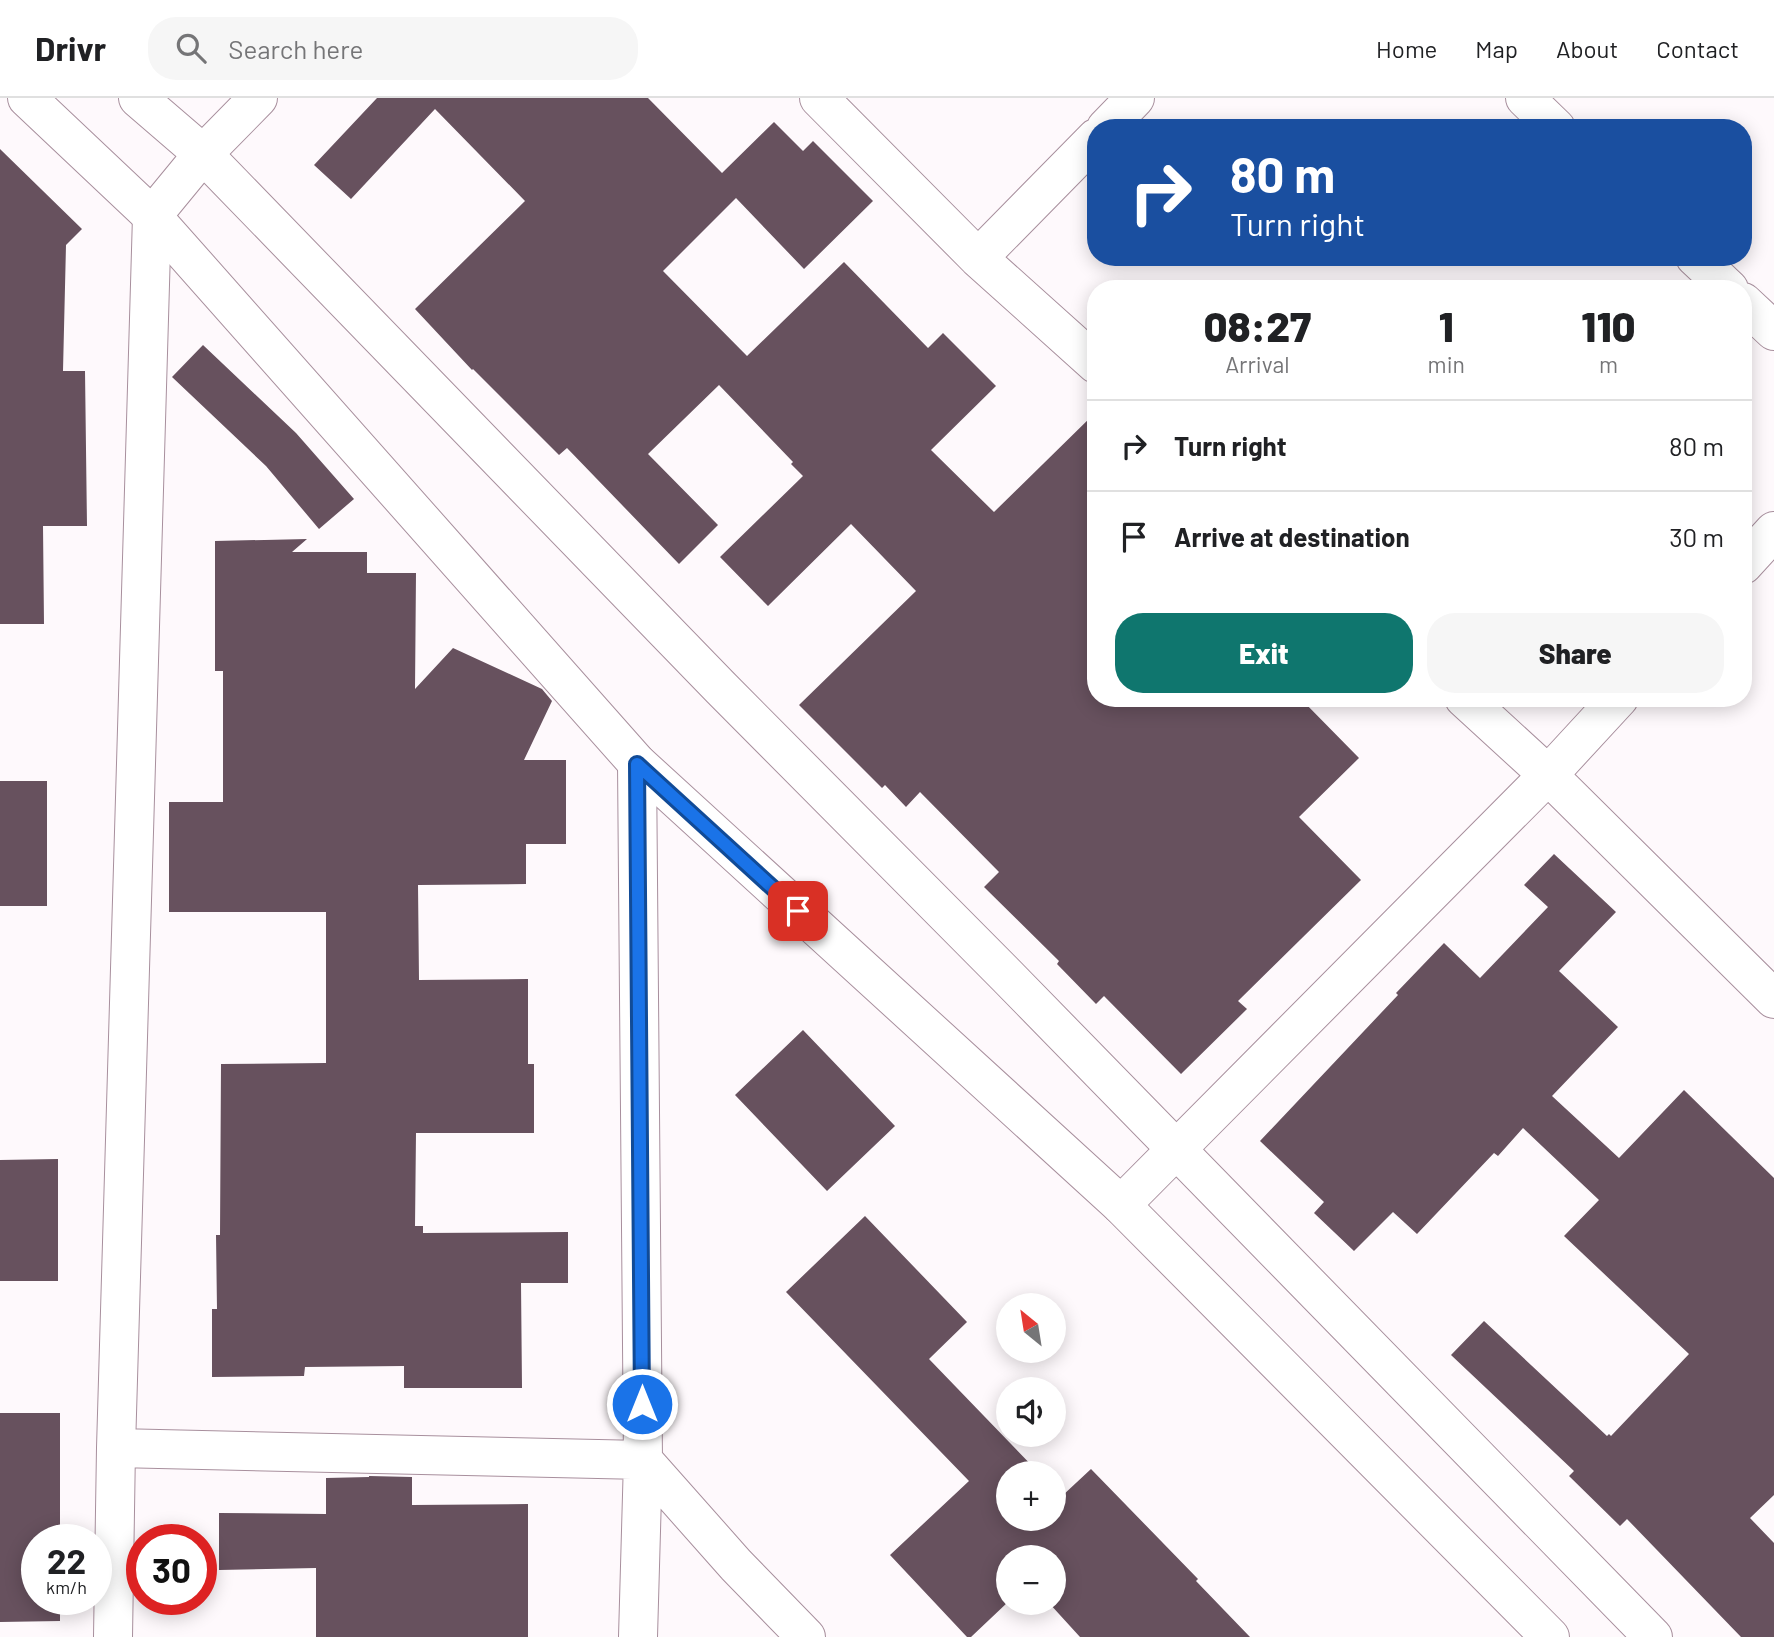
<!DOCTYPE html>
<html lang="en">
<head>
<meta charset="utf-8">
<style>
	:root { --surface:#fff; --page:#f6f6f6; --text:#202124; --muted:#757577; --line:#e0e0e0; --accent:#0f766e }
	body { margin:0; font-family:Barlow,sans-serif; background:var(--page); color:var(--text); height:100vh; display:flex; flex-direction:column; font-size:26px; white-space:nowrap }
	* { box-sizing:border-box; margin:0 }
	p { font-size:23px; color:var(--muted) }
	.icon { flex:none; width:38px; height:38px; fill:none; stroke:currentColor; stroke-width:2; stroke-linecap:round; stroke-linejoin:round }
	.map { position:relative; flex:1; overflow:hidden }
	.side { position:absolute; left:1087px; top:182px; width:665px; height:427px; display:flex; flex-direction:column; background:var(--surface); border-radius:28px; box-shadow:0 4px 18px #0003 }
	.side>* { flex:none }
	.guide { position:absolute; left:1087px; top:21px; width:665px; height:147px; border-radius:28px; box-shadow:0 4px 18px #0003; background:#1a4fa0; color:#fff; overflow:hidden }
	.needle { width:46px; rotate:330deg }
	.fabs { position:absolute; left:996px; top:1195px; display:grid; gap:14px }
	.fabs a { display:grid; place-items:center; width:70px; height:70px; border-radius:50%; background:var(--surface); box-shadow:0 4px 18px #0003; font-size:35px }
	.speed { position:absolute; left:21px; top:1426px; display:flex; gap:14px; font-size:35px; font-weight:700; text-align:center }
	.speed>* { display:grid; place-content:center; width:91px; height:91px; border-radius:50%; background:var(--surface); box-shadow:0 4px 18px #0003; line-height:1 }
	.speed small { font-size:18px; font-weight:400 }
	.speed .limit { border:10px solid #d22; background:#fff; color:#111 }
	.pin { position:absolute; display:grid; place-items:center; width:60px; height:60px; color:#fff; margin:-30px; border-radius:14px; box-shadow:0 4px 10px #0006 }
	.me { position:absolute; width:77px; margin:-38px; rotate:0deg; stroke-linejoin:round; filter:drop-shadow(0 0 5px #0008) }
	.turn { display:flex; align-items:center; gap:24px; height:147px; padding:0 28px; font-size:32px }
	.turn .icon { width:91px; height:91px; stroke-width:2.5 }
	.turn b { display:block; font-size:49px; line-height:60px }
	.eta { display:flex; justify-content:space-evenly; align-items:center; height:119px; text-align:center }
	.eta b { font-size:42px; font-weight:800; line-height:49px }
	.primary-button { display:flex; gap:14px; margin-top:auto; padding:14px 28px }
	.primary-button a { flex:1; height:80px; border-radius:28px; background:var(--accent); color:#fff; font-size:28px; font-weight:800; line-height:80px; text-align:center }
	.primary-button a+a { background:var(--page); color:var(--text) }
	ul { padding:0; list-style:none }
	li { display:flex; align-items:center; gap:21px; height:91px; padding:0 28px; border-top:2px solid var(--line) }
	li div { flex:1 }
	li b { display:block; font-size:26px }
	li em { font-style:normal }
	header { display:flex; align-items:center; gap:42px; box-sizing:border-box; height:98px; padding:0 35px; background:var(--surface); border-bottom:2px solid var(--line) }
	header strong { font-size:33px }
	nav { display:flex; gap:38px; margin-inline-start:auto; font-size:24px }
	.search { width:490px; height:63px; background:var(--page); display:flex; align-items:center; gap:18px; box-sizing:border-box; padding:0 24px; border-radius:28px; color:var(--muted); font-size:26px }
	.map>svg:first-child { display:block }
	.building { fill:#67515e }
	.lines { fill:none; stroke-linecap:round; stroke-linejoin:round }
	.street-casing { stroke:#a88f9d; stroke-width:40 }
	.secondary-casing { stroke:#a88f9d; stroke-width:40 }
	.street { stroke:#fff; stroke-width:38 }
	.secondary { stroke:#fff; stroke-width:38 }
	.route-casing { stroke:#114b97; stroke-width:18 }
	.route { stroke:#1a73e8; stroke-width:12 }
</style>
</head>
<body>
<header>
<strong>Drivr</strong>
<div class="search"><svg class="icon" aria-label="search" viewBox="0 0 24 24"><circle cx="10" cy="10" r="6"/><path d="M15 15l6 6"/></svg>Search here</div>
<nav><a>Home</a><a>Map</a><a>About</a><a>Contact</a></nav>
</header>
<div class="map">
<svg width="1774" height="1539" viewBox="0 0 1774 1539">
	<rect width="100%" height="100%" fill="#fef9fc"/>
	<path class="building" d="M 377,0 L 648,0 L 722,75 L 774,24 L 803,53 L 813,43 L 873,103 L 804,171 L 736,100 L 663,173 L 747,258 L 844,164 L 928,250 L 943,235 L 996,288 L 931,352 L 994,414 L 1096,314 L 1096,600 L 1300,600 L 1359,660 L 1299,719 L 1361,782 L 1238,903 L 1247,911 L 1181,976 L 1104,898 L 1096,906 L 1057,866 L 1059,863 L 984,789 L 999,774 L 920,694 L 906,709 L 885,687 L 882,690 L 799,607 L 916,493 L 851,426 L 768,508 L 720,459 L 803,378 L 791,366 L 793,364 L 719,287 L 648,356 L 718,427 L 679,466 L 567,350 L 559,357 L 473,271 L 472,272 L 415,211 L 525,103 L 435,11 L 351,101 L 314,67 Z
		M 0,51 L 82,131 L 66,147 L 63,273 L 85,273 L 87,428 L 43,428 L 44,526 L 0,526 Z
		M 203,247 L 296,335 L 354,401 L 319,431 L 266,368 L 172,279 Z
		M 307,441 L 292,454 L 367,454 L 367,475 L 416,475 L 415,591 L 453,550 L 542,591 L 552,603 L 524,662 L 566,662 L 566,746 L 526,746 L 526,786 L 418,787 L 419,882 L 528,881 L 528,966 L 534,966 L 534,1035 L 416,1035 L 415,1128 L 423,1128 L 423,1135 L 568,1134 L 568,1185 L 521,1185 L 522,1290 L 404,1290 L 404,1268 L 305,1269 L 304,1278 L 212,1279 L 212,1211 L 217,1211 L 216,1137 L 220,1137 L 221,966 L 326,965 L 326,814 L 169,814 L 169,704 L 223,704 L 223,573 L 215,573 L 215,443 Z
		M 0,683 L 47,683 L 47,808 L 0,808 Z
		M 1554,756 L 1616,814 L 1559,873 L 1618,929 L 1552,998 L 1619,1060 L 1684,992 L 1774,1080 L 1774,1397 L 1750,1420 L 1774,1445 L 1774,1539 L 1741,1539 L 1627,1421 L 1620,1428 L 1569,1378 L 1574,1373 L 1451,1257 L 1484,1223 L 1607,1338 L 1609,1336 L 1611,1338 L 1689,1256 L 1564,1138 L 1599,1102 L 1523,1030 L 1498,1058 L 1494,1055 L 1417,1136 L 1393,1114 L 1354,1153 L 1314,1115 L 1324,1104 L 1260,1043 L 1398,897 L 1396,895 L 1444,845 L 1480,880 L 1548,809 L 1524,787 Z
		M 803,932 L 895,1028 L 827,1093 L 735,997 Z
		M 58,1061 L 58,1183 L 0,1183 L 0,1062 Z
		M 865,1118 L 967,1224 L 929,1261 L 1040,1376 L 1008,1376 L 1008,1421 L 1054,1421 L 1054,1390 L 1062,1398 L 1091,1371 L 1198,1481 L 1196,1483 L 1250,1539 L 1080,1539 L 1049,1505 L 1054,1505 L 1054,1460 L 1008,1460 L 1008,1504 L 971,1539 L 967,1539 L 890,1457 L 969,1383 L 786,1194 Z
		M 0,1315 L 60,1315 L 60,1442 L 37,1442 L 37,1502 L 60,1502 L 60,1523 L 0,1524 Z
		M 369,1378 L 412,1379 L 412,1407 L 528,1406 L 528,1539 L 316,1539 L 316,1470 L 219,1472 L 219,1415 L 326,1416 L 326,1380 L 369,1379 Z"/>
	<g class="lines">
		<defs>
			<path id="street" d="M 819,0 L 978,160 L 1096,266
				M 1525,0 L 1556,30
				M 1106,30 L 1135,0
				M 1695,159 L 1729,191
				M 978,160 L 1096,40
				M 1743,204 L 1774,233
				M 1743,467 L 1774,433
				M 1464,600 L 1548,677 L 1774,901
				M 637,665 L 643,1362 L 638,1539
				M 1121,1107 L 1548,677 L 1619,600
				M 116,1350 L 643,1362 L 736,1467 L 806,1539
				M 113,1539 L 116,1350 L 152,118 L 203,56 L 258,0"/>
			<path id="secondary" d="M 27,0 L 152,118 L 637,665 L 1121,1107 L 1550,1539
				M 138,0 L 203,56 L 721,590 L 1007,878 L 1653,1539"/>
		</defs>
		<use href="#street" class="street-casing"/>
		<use href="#secondary" class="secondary-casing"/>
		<use href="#street" class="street"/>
		<use href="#secondary" class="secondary"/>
	</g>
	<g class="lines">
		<defs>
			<path id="route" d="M 642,1306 L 637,666 L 798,813"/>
		</defs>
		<use href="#route" class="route-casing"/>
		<use href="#route" class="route"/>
	</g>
</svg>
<div class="fabs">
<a><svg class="needle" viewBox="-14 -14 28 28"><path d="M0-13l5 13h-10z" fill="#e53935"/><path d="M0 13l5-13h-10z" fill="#757577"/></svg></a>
<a><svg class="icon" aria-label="sound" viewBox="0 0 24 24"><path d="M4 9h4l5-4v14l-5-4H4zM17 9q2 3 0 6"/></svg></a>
<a>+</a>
<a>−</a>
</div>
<div class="speed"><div>22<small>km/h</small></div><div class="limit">30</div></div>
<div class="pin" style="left:798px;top:813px;background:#d93025"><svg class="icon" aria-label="arrive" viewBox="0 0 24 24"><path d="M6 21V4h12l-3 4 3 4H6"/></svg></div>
<svg class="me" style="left:642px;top:1306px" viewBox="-20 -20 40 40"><circle r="17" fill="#1a73e8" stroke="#fff" stroke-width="3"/><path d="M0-11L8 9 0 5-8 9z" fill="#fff"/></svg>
<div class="guide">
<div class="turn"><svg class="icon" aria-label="right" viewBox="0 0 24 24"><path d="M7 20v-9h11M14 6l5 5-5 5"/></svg><div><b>80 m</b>Turn right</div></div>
</div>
<section class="side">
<div class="eta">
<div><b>08:27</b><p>Arrival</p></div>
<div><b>1</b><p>min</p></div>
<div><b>110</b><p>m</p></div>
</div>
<ul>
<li><svg class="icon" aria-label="right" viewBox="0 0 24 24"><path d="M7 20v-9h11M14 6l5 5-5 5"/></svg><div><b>Turn right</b></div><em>80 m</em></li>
<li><svg class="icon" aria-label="arrive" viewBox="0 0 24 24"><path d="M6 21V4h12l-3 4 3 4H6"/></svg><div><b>Arrive at destination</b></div><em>30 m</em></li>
</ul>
<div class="primary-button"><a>Exit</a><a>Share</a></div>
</section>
</div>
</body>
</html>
